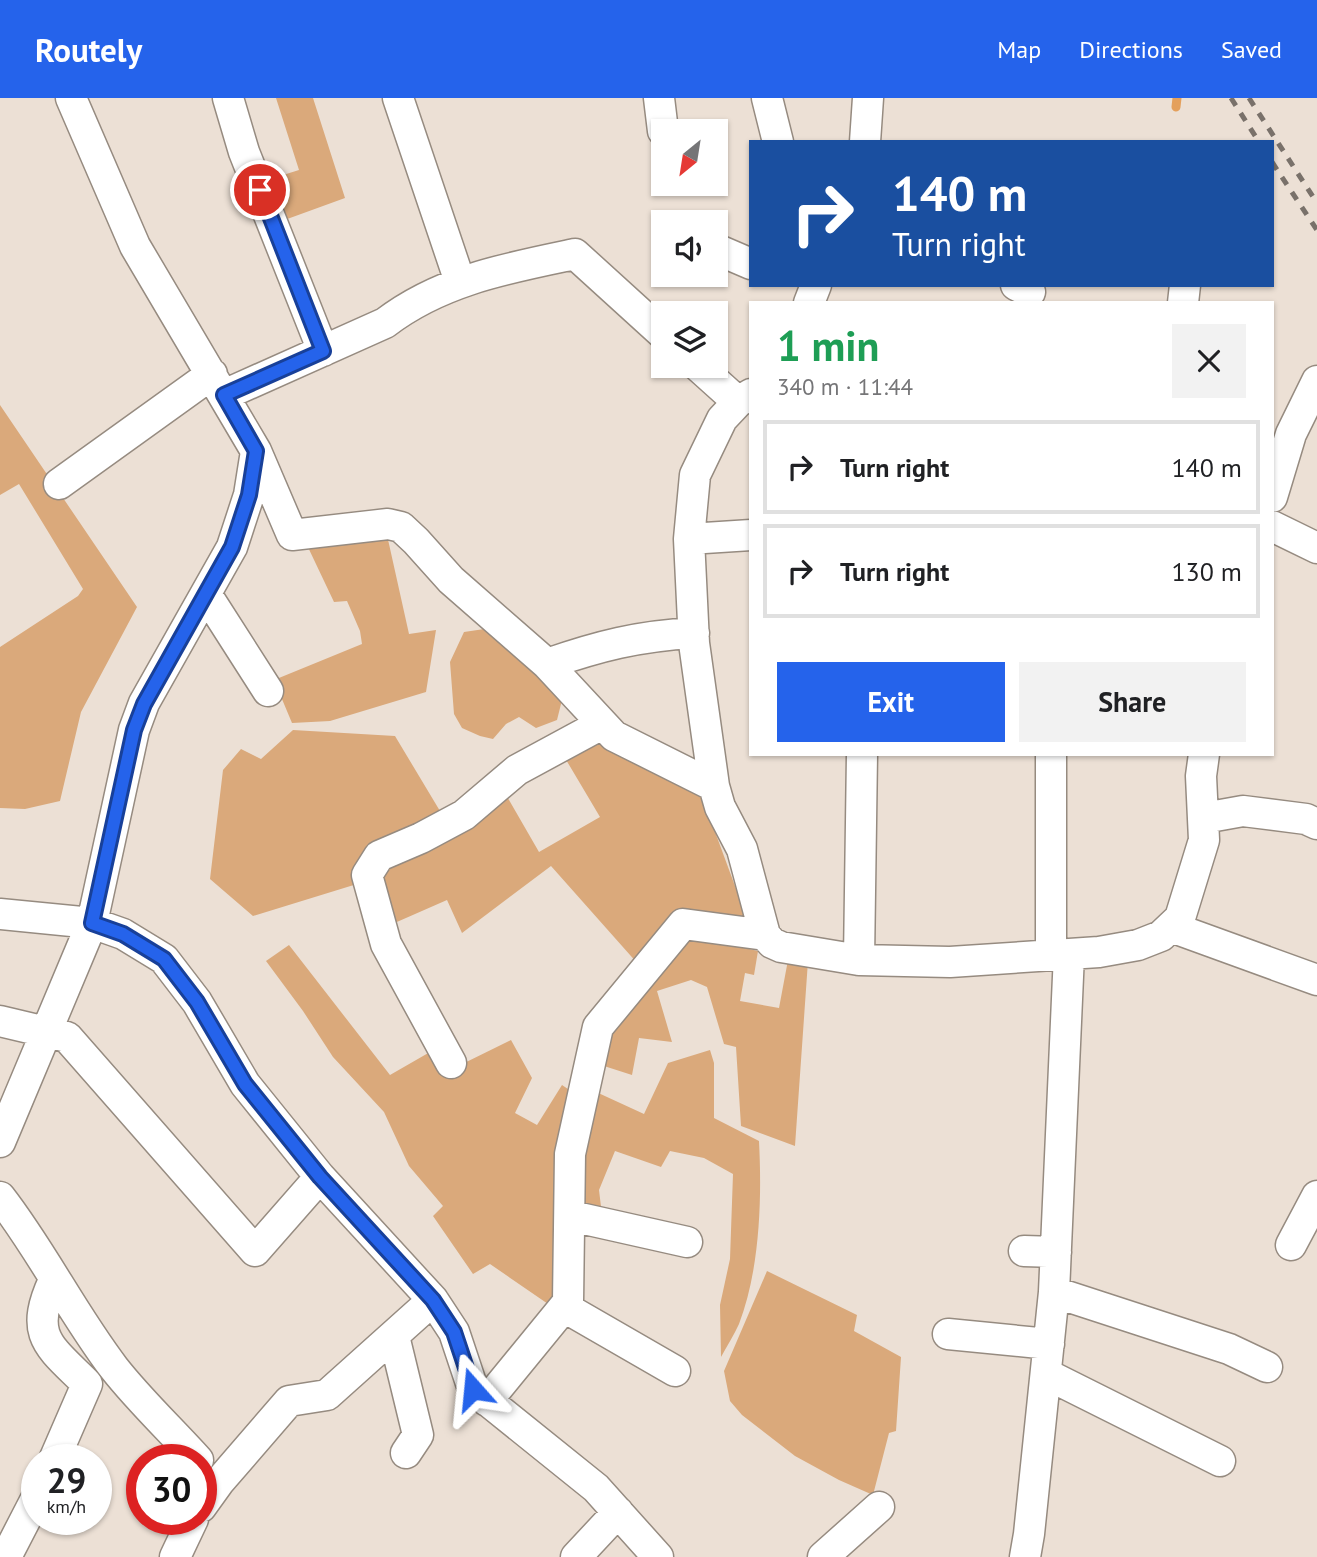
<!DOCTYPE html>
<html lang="en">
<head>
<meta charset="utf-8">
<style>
	:root { --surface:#fff; --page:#f2f2f2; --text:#202124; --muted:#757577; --line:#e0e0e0; --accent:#2563eb }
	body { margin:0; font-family:"PT Sans",sans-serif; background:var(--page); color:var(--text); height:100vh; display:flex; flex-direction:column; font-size:26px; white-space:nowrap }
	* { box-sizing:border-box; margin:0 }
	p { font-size:23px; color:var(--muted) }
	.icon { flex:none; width:38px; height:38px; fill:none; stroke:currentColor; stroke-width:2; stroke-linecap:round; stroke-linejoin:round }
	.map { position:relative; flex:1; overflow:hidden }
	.drawer { position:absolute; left:749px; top:203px; width:525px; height:455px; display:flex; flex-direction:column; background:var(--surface); border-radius:0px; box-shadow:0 2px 5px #0004 }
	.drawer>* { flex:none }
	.hud { position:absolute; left:749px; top:42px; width:525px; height:147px; border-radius:0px; box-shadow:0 2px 5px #0004; background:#1a4fa0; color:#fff; overflow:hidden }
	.needle { width:46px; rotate:210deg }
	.buttons { position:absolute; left:651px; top:21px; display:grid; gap:14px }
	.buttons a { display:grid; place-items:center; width:77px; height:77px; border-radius:0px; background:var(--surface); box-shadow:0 2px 5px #0004; font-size:35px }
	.speed { position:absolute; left:21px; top:1346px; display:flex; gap:14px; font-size:35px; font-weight:700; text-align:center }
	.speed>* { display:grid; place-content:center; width:91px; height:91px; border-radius:50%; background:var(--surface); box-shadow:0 2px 5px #0004; line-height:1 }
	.speed small { font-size:18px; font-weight:400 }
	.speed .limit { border:10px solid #d22; background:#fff; color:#111 }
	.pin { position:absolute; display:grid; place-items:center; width:60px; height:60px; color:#fff; margin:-30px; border:4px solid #fff; border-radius:50%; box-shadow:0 2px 7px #0007 }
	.me { position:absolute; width:77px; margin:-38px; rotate:342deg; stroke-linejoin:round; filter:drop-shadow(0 0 5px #0008) }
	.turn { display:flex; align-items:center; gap:24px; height:147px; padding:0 28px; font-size:32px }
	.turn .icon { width:91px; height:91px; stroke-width:2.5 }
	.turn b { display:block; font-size:49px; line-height:60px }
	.round { display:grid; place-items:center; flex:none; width:74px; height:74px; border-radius:0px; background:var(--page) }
	.headline { display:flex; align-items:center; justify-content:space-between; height:119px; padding:0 28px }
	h1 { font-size:42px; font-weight:600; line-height:52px; color:#1e9e55 }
	.action { display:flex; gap:14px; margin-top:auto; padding:14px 28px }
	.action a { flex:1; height:80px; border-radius:0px; background:var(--accent); color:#fff; font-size:28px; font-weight:600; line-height:80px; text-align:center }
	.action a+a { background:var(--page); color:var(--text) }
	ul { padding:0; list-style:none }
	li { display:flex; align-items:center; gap:21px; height:94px; margin:0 14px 10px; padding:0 14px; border:4px solid var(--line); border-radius:0px }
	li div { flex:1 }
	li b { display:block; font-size:26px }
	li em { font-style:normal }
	header { display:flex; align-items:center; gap:42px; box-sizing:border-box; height:98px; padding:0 35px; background:var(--accent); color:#fff }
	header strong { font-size:33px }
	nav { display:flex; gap:38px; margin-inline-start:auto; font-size:24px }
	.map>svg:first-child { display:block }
	.green { fill:#daa97b }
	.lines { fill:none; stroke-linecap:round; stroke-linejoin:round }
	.stream { stroke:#e4a05c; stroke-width:9 }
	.minor-casing { stroke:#968b80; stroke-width:33 }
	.minor { stroke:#fff; stroke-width:30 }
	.rail { stroke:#79716a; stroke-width:5; stroke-dasharray:9 9; stroke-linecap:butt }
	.route-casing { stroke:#184099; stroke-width:18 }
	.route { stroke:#2563eb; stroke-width:12 }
</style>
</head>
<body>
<header>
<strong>Routely</strong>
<nav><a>Map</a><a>Directions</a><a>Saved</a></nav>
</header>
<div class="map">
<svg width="1317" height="1459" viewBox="0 0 1317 1459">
	<rect width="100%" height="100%" fill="#ece0d5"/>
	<path class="green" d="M 276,0 L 313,0 L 345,100 L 279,124 L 264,83 L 299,72 Z
		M 0,307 L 137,509 L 81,614 L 60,703 L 25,711 L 0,710 L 0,549 L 78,498 L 83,491 L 19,386 L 0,397 Z
		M 387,437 L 409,536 L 436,532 L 426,594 L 330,623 L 292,625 L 274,582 L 362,546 L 360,533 L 347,503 L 334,504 L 306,445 Z
		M 491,530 L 562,602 L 557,622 L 536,630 L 519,619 L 506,626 L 493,641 L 480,638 L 462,630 L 454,616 L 450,564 L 464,534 Z
		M 293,632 L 395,638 L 443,718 L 357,786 L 253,818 L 210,781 L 223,672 L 241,651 L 261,661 Z
		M 604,640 L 700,693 L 749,826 L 677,816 L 638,866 L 551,768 L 462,835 L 447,802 L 390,827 L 377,779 L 389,762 L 505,695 L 539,754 L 600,719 L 565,660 Z
		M 688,837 L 758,853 L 754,877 L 745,875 L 740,903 L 779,910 L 788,862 L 808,863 L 795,1048 L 741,1028 L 736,949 L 724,946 L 707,889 L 691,882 L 657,893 L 672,944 L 639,940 L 632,977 L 604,968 L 607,933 Z
		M 289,847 L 390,977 L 430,954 L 446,974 L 511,942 L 532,980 L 515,1015 L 537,1027 L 562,987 L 571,993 L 558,1196 L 551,1208 L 490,1166 L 473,1176 L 433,1118 L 443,1108 L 409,1068 L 384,1014 L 333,959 L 303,913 L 266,863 Z
		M 710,952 L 714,965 L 714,1020 L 759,1043 C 762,1101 760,1171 739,1226 C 734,1237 727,1248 721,1259 L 720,1207 L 730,1161 L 733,1076 L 704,1060 L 670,1053 L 661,1069 L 615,1053 L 599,1092 L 602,1117 L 582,1112 L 582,1062 L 594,993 L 644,1016 L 668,965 Z
		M 767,1173 L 857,1217 L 854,1233 L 901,1259 L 896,1333 L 889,1335 L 873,1397 L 839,1382 L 795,1358 L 742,1317 L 730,1303 L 724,1273 Z"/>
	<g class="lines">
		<path class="stream" d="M 1176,9 L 1177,0"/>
		<defs>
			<path id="minor" d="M 71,0 L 135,148 L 256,353 L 292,437 L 388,426 L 401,429 L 416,443 L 451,482 L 547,566 L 614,638 L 714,688
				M 228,0 L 244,54 L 323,253
				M 398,0 L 460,184
				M 659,0 L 663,33
				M 767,0 L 778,44
				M 865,44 L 868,0
				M 716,151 L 751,166
				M 1016,187 L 1030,194
				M 809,205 L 816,187
				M 1183,205 L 1185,187
				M 698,268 L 738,304
				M 751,296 L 738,304 L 722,321 L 695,377 L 689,441 L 694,545 L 714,688 L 720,709 L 742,751 L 765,837 L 772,845 L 781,849 L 859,862 L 950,864 L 1099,854 L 1138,847 L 1161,838 L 1180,820 L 1204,742 L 1201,678 L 1204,656
				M 224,297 L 385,225 C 441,182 508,170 575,156 L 663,236
				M 59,386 L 212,276
				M 1272,399 L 1291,336 L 1317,283
				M 1272,428 L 1317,450
				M 689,441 L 751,437
				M 206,496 L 268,593
				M 547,566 C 599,548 638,538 694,535
				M 1204,720 L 1243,713 L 1306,721 L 1317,726
				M 0,816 L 92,825 L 123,836 L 164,861 L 197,904 L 245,986 L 320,1079 L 433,1202 L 454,1234 L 473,1291 L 596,1390 L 658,1459
				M 1171,829 L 1317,882
				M 1051,857 L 1051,656
				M 859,862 L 862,656
				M 0,923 L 67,939 L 255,1153 L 320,1079
				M 451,965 L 386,846 L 367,777 L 379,758 L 421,740 L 464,717 L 517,672 L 602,626
				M 0,1044 L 92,825 L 134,632 L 144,605 L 232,449 L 249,397 L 256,353
				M 0,1099 C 42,1153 72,1215 114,1270 C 139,1302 170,1331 198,1362
				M 571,1118 L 687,1144
				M 1291,1147 L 1317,1098
				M 1024,1153 L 1056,1154
				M 54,1182 C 28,1238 49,1248 87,1286 L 54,1362
				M 1054,1194 L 1229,1251 L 1267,1269
				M 564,1209 L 675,1273
				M 948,1236 L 1049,1246
				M 394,1238 L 418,1337 L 406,1355
				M 1046,1276 L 1220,1363
				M 487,1303 L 568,1204 L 570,1056 L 598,929 L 683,826 L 765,837
				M 201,1409 L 219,1384 L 289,1303 L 327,1297 L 433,1202
				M 6,1459 L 37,1399
				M 175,1459 L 193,1421
				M 576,1459 L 618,1414
				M 823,1459 L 879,1409
				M 1025,1459 L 1029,1436 L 1054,1194 L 1069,856"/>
		</defs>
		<use href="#minor" class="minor-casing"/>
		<use href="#minor" class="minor"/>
		<path class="rail" d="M 1231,0 L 1259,44
			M 1249,0 L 1317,105
			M 1272,64 L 1317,132"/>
	</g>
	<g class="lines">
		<defs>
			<path id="route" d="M 260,92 L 323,253 L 224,297 L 256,353 L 249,397 L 232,449 L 144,606 L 134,632 L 92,825 L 123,836 L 164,861 L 197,904 L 245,986 L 320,1079 L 433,1202 L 454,1234 L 473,1291"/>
		</defs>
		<use href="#route" class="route-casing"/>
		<use href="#route" class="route"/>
	</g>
</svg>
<div class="buttons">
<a><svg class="needle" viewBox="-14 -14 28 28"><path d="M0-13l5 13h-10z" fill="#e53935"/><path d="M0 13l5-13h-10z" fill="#757577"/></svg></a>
<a><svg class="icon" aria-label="sound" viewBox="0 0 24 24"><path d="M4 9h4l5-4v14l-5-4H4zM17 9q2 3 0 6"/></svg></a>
<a><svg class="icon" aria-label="layers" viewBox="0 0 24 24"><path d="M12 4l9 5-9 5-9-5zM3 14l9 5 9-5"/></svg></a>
</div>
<div class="speed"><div>29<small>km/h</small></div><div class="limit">30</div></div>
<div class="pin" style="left:260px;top:92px;background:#d93025"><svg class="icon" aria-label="arrive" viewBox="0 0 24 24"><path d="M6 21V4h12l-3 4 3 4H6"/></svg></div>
<svg class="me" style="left:473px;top:1291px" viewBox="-20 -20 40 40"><path d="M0-17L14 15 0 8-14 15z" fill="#2563eb" stroke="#fff" stroke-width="4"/></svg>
<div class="hud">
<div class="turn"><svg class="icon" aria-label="right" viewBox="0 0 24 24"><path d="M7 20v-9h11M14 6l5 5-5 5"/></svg><div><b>140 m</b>Turn right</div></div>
</div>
<section class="drawer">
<div class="headline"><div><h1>1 min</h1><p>340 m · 11:44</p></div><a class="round"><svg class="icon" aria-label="close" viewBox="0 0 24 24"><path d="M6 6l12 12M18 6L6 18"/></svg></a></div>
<ul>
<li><svg class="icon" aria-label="right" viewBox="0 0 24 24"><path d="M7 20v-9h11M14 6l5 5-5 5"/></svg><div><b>Turn right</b></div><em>140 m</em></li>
<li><svg class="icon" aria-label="right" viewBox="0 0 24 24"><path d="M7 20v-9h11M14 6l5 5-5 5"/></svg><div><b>Turn right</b></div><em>130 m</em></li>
</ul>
<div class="action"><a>Exit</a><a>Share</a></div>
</section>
</div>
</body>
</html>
